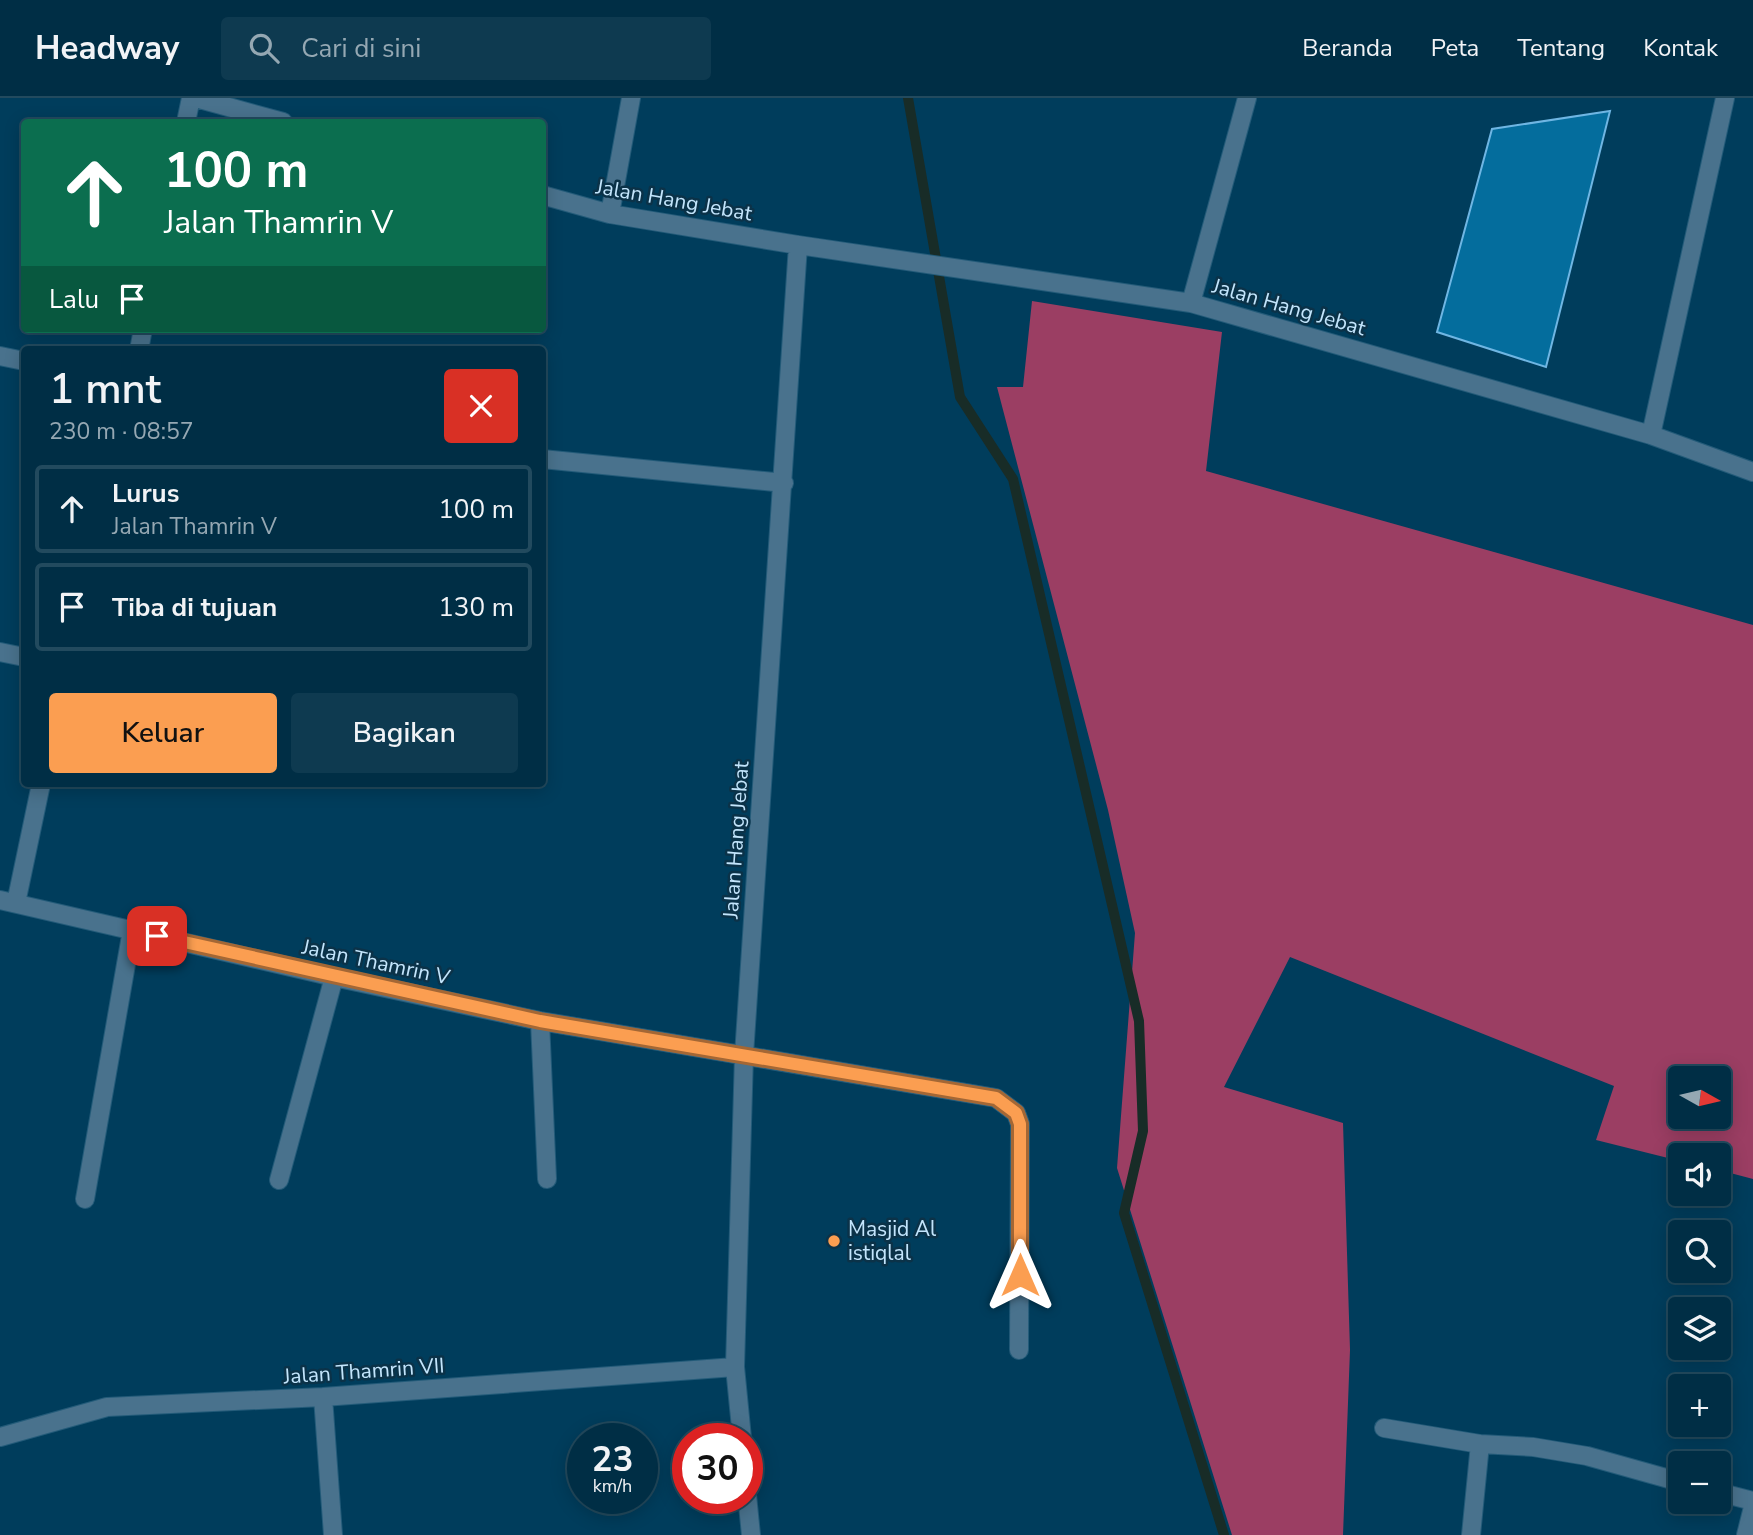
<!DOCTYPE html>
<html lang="id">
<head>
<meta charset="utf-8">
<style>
	:root { --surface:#002e45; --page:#0e3a50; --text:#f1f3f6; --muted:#95a8b3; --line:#224a5e; --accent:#fb9e51 }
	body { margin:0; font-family:"Nunito Sans",sans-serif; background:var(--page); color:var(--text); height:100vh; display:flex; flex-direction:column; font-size:26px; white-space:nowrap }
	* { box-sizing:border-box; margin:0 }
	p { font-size:23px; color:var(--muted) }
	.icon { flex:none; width:38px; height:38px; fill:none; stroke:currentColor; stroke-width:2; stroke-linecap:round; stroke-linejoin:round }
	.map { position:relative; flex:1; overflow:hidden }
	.panel { position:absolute; left:21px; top:248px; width:525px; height:441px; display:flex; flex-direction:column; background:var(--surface); border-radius:7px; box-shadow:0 4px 18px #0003,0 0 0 2px var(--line) }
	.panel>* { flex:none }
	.banner { position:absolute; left:21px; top:21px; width:525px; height:214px; border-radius:7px; box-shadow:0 4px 18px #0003,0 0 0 2px var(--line); background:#0b6e4f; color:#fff; overflow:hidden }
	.needle { width:46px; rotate:98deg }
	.controls { position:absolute; left:1668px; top:968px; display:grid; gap:14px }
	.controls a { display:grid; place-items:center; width:63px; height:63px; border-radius:7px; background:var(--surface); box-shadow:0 4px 18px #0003,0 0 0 2px var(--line); font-size:35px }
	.speed { position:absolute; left:567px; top:1325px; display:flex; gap:14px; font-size:35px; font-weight:700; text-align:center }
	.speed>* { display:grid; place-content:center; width:91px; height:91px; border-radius:50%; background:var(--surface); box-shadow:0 4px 18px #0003,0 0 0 2px var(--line); line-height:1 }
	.speed small { font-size:18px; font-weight:400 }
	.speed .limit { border:10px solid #d22; background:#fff; color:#111 }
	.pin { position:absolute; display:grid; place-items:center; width:60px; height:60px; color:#fff; margin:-30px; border-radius:14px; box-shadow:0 4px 10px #0006 }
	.me { position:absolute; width:77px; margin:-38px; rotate:0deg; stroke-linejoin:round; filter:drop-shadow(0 0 5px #0008) }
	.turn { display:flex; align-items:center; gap:24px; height:147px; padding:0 28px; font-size:32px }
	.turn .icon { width:91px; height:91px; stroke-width:2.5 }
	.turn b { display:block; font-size:49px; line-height:60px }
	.then { display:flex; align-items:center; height:66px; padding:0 28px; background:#0003; gap:14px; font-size:26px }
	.round { display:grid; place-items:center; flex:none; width:74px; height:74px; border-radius:7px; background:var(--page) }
	.summary { display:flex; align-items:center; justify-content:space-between; height:119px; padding:0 28px }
	h1 { font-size:42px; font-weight:600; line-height:52px }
	.button { display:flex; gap:14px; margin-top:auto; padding:14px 28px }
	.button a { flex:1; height:80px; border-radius:7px; background:var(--accent); color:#111; font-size:28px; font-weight:600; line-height:80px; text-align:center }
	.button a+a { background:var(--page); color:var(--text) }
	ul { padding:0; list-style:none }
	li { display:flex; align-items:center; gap:21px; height:88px; margin:0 14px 10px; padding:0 14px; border:4px solid var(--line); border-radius:7px }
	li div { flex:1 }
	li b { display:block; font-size:26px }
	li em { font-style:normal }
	header { display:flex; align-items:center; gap:42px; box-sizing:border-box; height:98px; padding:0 35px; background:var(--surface); border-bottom:2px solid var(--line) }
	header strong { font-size:33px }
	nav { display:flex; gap:38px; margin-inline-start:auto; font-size:24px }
	.search { width:490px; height:63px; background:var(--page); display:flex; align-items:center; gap:18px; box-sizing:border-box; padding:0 24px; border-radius:7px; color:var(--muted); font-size:26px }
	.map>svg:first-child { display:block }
	.green { fill:#9b3e63; fill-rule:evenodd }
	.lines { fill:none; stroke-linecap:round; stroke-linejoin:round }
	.stream { stroke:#182c27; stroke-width:10 }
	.building { fill:#046d9d; stroke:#6fb6e3; stroke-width:2 }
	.minor-casing { stroke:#235b79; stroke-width:20 }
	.minor { stroke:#49728d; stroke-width:18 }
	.route-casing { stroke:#a36735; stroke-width:18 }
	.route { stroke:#fb9e51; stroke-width:12 }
	.poi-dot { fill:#fb9e51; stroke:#0b3248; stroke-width:2.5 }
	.labels { text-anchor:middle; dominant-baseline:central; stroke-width:5; stroke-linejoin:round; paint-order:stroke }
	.street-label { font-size:21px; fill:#c3e5fc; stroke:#0b3248 }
	.poi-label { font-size:21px; fill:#c3e5fc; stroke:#0b3248; text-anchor:start }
</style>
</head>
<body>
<header>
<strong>Headway</strong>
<div class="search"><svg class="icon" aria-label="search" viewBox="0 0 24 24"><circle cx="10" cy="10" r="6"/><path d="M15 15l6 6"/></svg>Cari di sini</div>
<nav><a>Beranda</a><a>Peta</a><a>Tentang</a><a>Kontak</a></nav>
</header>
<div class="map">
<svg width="1753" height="1437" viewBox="0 0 1753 1437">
	<rect width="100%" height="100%" fill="#003d5c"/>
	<path class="green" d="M 1032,203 L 1222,234 L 1206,373 L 1753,527 L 1753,1081 L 1719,1072 L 1718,1057 L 1680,1057 L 1680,1063 L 1596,1042 L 1614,988 L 1290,859 L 1224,989 L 1343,1025 L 1350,1252 L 1343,1437 L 1232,1437 L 1117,1070 L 1135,835 L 1108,712 L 997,289 L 1023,289 ZM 1718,980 L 1718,1018 L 1680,1018 L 1680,980 Z"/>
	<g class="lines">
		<path class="stream" d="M 908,0 L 960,299 L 1013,381 L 1139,923 L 1143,1033 L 1124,1115 L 1224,1437"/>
	</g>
	<path class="building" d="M 1610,13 L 1546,269 L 1437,234 L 1492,31 Z"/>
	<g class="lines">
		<defs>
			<path id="minor" d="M 196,0 L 283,24
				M 186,24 L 191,0
				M 542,97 L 610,116 L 798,147 L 1191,205 L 1651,337 L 1753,374
				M 610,116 L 631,0
				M 1191,205 L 1247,0
				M 139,252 L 143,231
				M 0,258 L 24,263
				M 1651,337 L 1725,0
				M 542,361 L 784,385
				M 0,554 L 24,559
				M 0,802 L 334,879 L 540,923 L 996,1000 L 1016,1015 L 1020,1026 L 1019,1252
				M 16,805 L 41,686
				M 540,923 L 547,1081
				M 279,1082 L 334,879
				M 85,1101 L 132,832
				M 323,1299 L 333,1437
				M 1384,1330 L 1480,1346 L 1533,1349 L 1587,1358 L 1680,1384
				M 0,1339 L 107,1309 L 323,1299 L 735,1269
				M 742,1340 L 735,1269 L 744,957 L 798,147
				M 1718,1394 L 1753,1403
				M 747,1397 L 751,1437
				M 1471,1437 L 1480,1346
				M 1746,1437 L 1753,1409"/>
		</defs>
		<use href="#minor" class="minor-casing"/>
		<use href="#minor" class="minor"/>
	</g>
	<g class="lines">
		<defs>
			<path id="route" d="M 157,838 L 540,923 L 996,1000 L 1016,1015 L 1020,1026 L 1020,1177"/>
		</defs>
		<use href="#route" class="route-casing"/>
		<use href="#route" class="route"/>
	</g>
	<circle class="poi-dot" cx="834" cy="1143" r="7"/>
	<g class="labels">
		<g class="street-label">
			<text transform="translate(674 102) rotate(10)">Jalan Hang Jebat</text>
			<text transform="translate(1289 209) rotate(16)">Jalan Hang Jebat</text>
			<text transform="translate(736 742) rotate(-86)">Jalan Hang Jebat</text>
			<text transform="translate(376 864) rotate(12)">Jalan Thamrin V</text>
			<text transform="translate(364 1273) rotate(-4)">Jalan Thamrin VII</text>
		</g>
		<g class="poi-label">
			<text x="848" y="1131">Masjid Al<tspan x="848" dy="24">istiqlal</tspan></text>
		</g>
	</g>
</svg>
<div class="controls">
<a><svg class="needle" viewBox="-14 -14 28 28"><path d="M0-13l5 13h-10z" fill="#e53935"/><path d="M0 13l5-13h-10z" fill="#95a8b3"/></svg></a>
<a><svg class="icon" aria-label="sound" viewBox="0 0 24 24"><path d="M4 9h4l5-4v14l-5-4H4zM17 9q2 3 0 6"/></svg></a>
<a><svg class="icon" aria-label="search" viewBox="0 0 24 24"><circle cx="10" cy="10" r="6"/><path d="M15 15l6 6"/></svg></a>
<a><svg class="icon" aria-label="layers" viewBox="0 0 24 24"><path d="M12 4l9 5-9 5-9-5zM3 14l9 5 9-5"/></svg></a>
<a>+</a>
<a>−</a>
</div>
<div class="speed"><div>23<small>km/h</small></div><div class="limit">30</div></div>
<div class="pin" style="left:157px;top:838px;background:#d93025"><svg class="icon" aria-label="arrive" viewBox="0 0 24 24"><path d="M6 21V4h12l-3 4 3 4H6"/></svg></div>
<svg class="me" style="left:1020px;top:1177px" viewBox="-20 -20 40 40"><path d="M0-17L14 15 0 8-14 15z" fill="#fb9e51" stroke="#fff" stroke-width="4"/></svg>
<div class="banner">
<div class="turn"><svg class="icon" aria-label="ahead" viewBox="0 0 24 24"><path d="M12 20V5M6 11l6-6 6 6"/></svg><div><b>100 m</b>Jalan Thamrin V</div></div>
<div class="then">Lalu<svg class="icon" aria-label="arrive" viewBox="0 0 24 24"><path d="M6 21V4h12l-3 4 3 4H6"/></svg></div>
</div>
<section class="panel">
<div class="summary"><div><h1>1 mnt</h1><p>230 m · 08:57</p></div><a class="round" style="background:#d93025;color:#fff"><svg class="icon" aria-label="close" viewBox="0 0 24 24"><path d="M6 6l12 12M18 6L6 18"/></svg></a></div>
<ul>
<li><svg class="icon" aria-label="ahead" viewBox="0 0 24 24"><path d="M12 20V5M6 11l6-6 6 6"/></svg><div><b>Lurus</b><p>Jalan Thamrin V</p></div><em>100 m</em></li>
<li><svg class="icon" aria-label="arrive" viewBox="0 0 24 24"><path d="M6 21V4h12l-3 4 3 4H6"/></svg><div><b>Tiba di tujuan</b></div><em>130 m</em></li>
</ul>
<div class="button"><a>Keluar</a><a>Bagikan</a></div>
</section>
</div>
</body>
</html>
